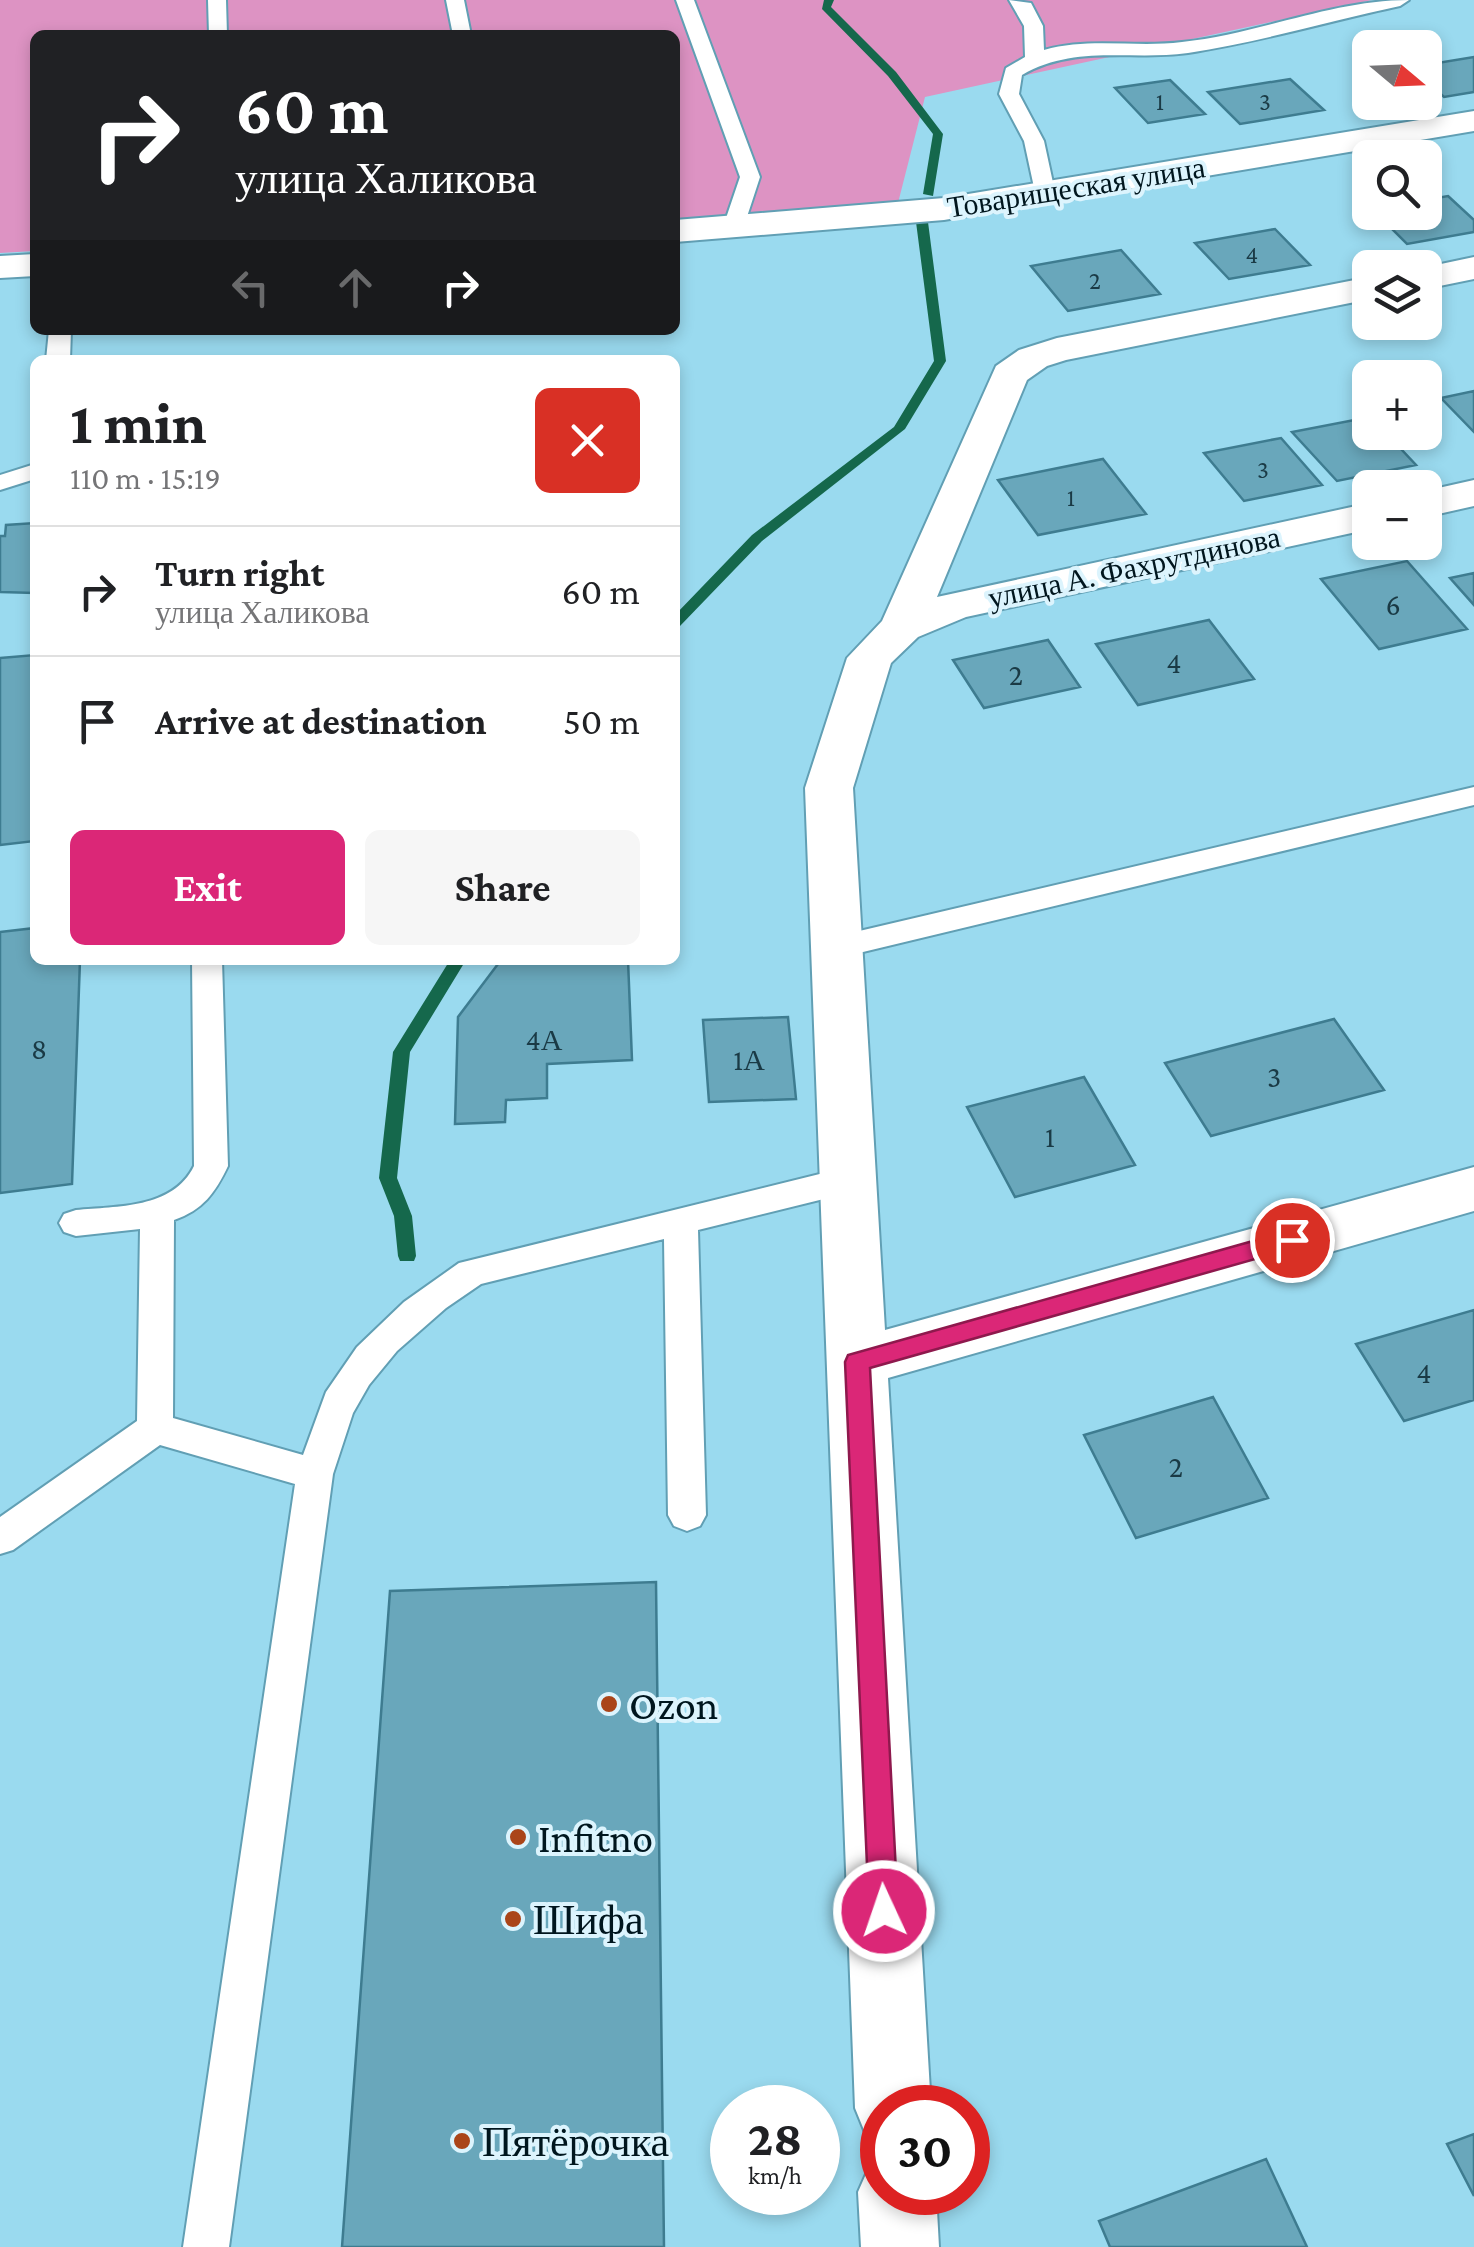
<!DOCTYPE html>
<html lang="en">
<head>
<meta charset="utf-8">
<style>
	:root { --surface:#fff; --page:#f6f6f6; --text:#202124; --muted:#757577; --line:#e0e0e0; --accent:#db2777 }
	body { margin:0; font-family:"Crimson Pro",serif; background:var(--page); color:var(--text); height:100vh; display:flex; flex-direction:column; font-size:38px; white-space:nowrap }
	* { box-sizing:border-box; margin:0 }
	p { font-size:32px; color:var(--muted) }
	.icon { flex:none; width:55px; height:55px; fill:none; stroke:currentColor; stroke-width:2; stroke-linecap:round; stroke-linejoin:round }
	.map { position:relative; flex:1; overflow:hidden }
	.drawer { position:absolute; left:30px; top:355px; width:650px; height:610px; display:flex; flex-direction:column; background:var(--surface); border-radius:15px; box-shadow:0 5px 15px #0003 }
	.drawer>* { flex:none }
	.guide { position:absolute; left:30px; top:30px; width:650px; height:305px; border-radius:15px; box-shadow:0 5px 15px #0003; background:#202124; color:#fff; overflow:hidden }
	.needle { width:65px; rotate:109deg }
	.tools { position:absolute; left:1352px; top:30px; display:grid; gap:20px }
	.tools a { display:grid; place-items:center; width:90px; height:90px; border-radius:15px; background:var(--surface); box-shadow:0 5px 15px #0003; font-size:50px }
	.speed { position:absolute; left:710px; top:2085px; display:flex; gap:20px; font-size:50px; font-weight:700; text-align:center }
	.speed>* { display:grid; place-content:center; width:130px; height:130px; border-radius:50%; background:var(--surface); box-shadow:0 5px 15px #0003; line-height:1 }
	.speed small { font-size:25px; font-weight:400 }
	.speed .limit { border:15px solid #d22; background:#fff; color:#111 }
	.pin { position:absolute; display:grid; place-items:center; width:85px; height:85px; color:#fff; margin:-42px; border:5px solid #fff; border-radius:50%; box-shadow:0 2px 10px #0007 }
	.me { position:absolute; width:110px; margin:-55px; rotate:357deg; stroke-linejoin:round; filter:drop-shadow(0 0 8px #0008) }
	.turn { display:flex; align-items:center; gap:35px; height:210px; padding:0 40px; font-size:45px }
	.turn .icon { width:130px; height:130px; stroke-width:2.5 }
	.turn b { display:block; font-size:70px; line-height:85px }
	.lanes { display:flex; align-items:center; height:95px; padding:0 40px; background:#0003; justify-content:center; gap:50px; direction:ltr }
	.lanes .off { opacity:.35 }
	.round { display:grid; place-items:center; flex:none; width:105px; height:105px; border-radius:15px; background:var(--page) }
	.head { display:flex; align-items:center; justify-content:space-between; height:170px; padding:0 40px }
	h1 { font-size:60px; font-weight:700; line-height:75px }
	.cta { display:flex; gap:20px; margin-top:auto; padding:20px 40px }
	.cta a { flex:1; height:115px; border-radius:15px; background:var(--accent); color:#fff; font-size:40px; font-weight:700; line-height:115px; text-align:center }
	.cta a+a { background:var(--page); color:var(--text) }
	ul { padding:0; list-style:none }
	li { display:flex; align-items:center; gap:30px; height:130px; padding:0 40px; border-top:2px solid var(--line) }
	li div { flex:1 }
	li b { display:block; font-size:38px }
	li em { font-style:normal }
	.map>svg:first-child { display:block }
	.green { fill:#dd93c3 }
	.lines { fill:none; stroke-linecap:round; stroke-linejoin:round }
	.stream { fill:#15684c; fill-rule:evenodd }
	.building { fill:#69a7bb; stroke:#3e7c90; stroke-width:2.5 }
	.service-casing { stroke:#619fb4; stroke-width:4 }
	.minor-casing { stroke:#619fb4; stroke-width:4 }
	.service { fill:#fff; fill-rule:evenodd }
	.minor { fill:#fff; fill-rule:evenodd }
	.route { fill:#db2777; stroke:#8e194d; stroke-width:2.5 }
	.poi-dot { fill:#aa4519; stroke:#dcf4fd; stroke-width:4 }
	.labels { text-anchor:middle; dominant-baseline:central; stroke-width:8; stroke-linejoin:round; paint-order:stroke }
	.far-number-label { font-size:25px; fill:#1a3a45 }
	.far-street-label { font-size:30px; fill:#00161e; stroke:#dcf4fd }
	.number-label { font-size:30px; fill:#1a3a45 }
	.near-poi-label { font-size:42px; fill:#00161e; stroke:#dcf4fd; text-anchor:start }
</style>
</head>
<body>
<div class="map">
<svg width="1474" height="2247" viewBox="0 0 1474 2247">
	<rect width="100%" height="100%" fill="#9adaef"/>
	<path class="green" d="M 0,0 L 1372,0 L 925,97 L 898,203 L 675,220 L 675,35 L 35,35 L 35,251 L 0,253 Z"/>
	<g class="lines">
		<path class="stream" d="M 824,0 L 834,0 L 831,7 L 896,72 L 943,134 L 933,196 L 923,194 L 933,134 L 888,76 L 822,9 Z
			M 922,219 L 928,222 L 946,361 L 905,429 L 762,541 L 680,626 L 675,627 L 675,615 L 752,535 L 894,427 L 934,361 L 916,222 Z
			M 450,960 L 466,960 L 410,1052 L 397,1178 L 412,1216 L 416,1256 L 414,1261 L 400,1261 L 398,1256 L 394,1216 L 379,1178 L 393,1052 Z"/>
	</g>
	<path class="building" d="M 1474,57 L 1474,92 L 1444,97 L 1425,80 L 1425,65 Z
		M 1290,79 L 1324,110 L 1240,124 L 1208,92 Z
		M 1170,80 L 1205,114 L 1148,123 L 1115,88 Z
		M 1448,196 L 1474,220 L 1474,232 L 1407,244 L 1375,212 L 1425,212 L 1425,200 Z
		M 1275,229 L 1310,265 L 1229,279 L 1195,243 Z
		M 1121,250 L 1160,294 L 1068,311 L 1031,266 Z
		M 1474,391 L 1474,432 L 1441,398 Z
		M 1370,417 L 1370,432 L 1385,432 L 1416,465 L 1337,481 L 1292,432 Z
		M 1281,438 L 1322,485 L 1244,501 L 1204,453 Z
		M 1103,459 L 1146,514 L 1038,535 L 998,480 Z
		M 35,523 L 35,593 L 0,592 L 0,536 L 5,536 L 6,525 Z
		M 1407,561 L 1467,629 L 1379,649 L 1321,579 Z
		M 1474,573 L 1474,605 L 1450,578 Z
		M 1209,620 L 1254,679 L 1138,705 L 1096,644 Z
		M 1048,640 L 1080,687 L 984,708 L 953,660 Z
		M 35,655 L 35,841 L 0,845 L 0,658 Z
		M 35,928 L 35,960 L 80,960 L 72,1184 L 0,1193 L 0,932 Z
		M 501,960 L 628,960 L 632,1060 L 547,1064 L 547,1098 L 506,1100 L 505,1122 L 455,1124 L 458,1017 Z
		M 788,1017 L 796,1099 L 709,1102 L 703,1020 Z
		M 1334,1019 L 1384,1090 L 1211,1136 L 1165,1063 Z
		M 1084,1077 L 1135,1165 L 1015,1197 L 967,1107 Z
		M 1474,1310 L 1474,1400 L 1404,1421 L 1356,1344 Z
		M 1213,1397 L 1268,1498 L 1136,1538 L 1084,1435 Z
		M 656,1582 L 664,2247 L 342,2247 L 390,1591 Z
		M 1474,2134 L 1474,2196 L 1447,2144 Z
		M 1266,2159 L 1307,2247 L 1110,2247 L 1099,2221 Z"/>
	<g class="lines">
		<defs>
			<path id="service" d="M 208,0 L 226,0 L 227,35 L 209,35 Z
				M 446,0 L 464,0 L 471,35 L 453,35 Z
				M 676,0 L 694,0 L 760,177 L 742,232 L 726,232 L 723,227 L 740,177 Z
				M 1009,0 L 1031,3 L 1043,26 L 1044,50 C 1089,37 1136,48 1182,42 C 1259,34 1332,0 1409,0 L 1400,6 C 1330,21 1260,42 1188,53 C 1131,61 1075,44 1022,75 L 1019,94 L 1044,141 L 1055,192 L 1045,198 L 1035,192 L 1024,141 L 999,94 L 1006,68 L 1025,57 L 1024,26 Z
				M 49,330 L 71,330 L 70,360 L 46,360 Z
				M 35,464 L 35,479 L 0,490 L 0,475 Z
				M 1474,787 L 1474,805 L 838,958 L 827,955 L 823,947 L 827,939 L 838,936 Z
				M 192,960 L 222,960 L 228,1166 C 215,1193 203,1210 174,1220 L 173,1418 L 303,1455 L 326,1392 L 357,1347 L 404,1302 L 459,1263 L 848,1167 L 860,1171 L 865,1180 L 860,1189 L 848,1193 L 698,1230 L 706,1515 L 700,1526 L 687,1531 L 674,1526 L 668,1515 L 664,1239 L 481,1284 L 446,1308 L 397,1351 L 369,1385 L 353,1413 L 333,1474 L 229,2247 L 183,2247 L 295,1484 L 160,1445 L 13,1550 L 0,1554 L 0,1517 L 137,1421 L 140,1229 L 76,1236 L 64,1232 L 59,1223 L 64,1214 L 76,1210 C 117,1206 173,1209 194,1166 Z"/>
			<path id="minor" d="M 1474,111 L 1474,131 L 944,220 L 675,242 L 675,220 L 944,198 Z
				M 35,254 L 35,276 L 0,278 L 0,256 Z
				M 1474,257 L 1474,279 L 1425,289 L 1422,268 Z
				M 1370,277 L 1370,299 L 1066,360 L 1047,366 L 1027,380 L 937,597 L 1370,503 L 1370,529 L 966,617 L 918,637 L 891,663 L 853,788 L 885,1330 L 1474,1167 L 1474,1211 L 888,1378 L 931,2108 L 882,2108 L 882,2141 L 866,2135 L 855,2108 L 805,788 L 847,658 L 882,621 L 996,366 L 1019,350 L 1057,338 Z
				M 1474,480 L 1474,506 L 1425,517 L 1425,491 Z
				M 882,2159 L 882,2192 L 936,2192 L 939,2247 L 861,2247 L 858,2192 L 870,2165 Z"/>
		</defs>
		<use href="#service" class="service-casing"/>
		<use href="#minor" class="minor-casing"/>
		<use href="#service" class="service"/>
		<use href="#minor" class="minor"/>
	</g>
	<path class="route" d="M 1292,1230 L 1301,1233 L 1304,1240 L 1301,1246 L 870,1368 L 898,1911 L 894,1922 L 884,1926 L 873,1922 L 869,1911 L 845,1362 L 848,1355 Z"/>
	<g class="poi-dot">
		<circle cx="609" cy="1704" r="10"/>
		<circle cx="518" cy="1837" r="10"/>
		<circle cx="513" cy="1919" r="10"/>
		<circle cx="462" cy="2141" r="10"/>
	</g>
	<g class="labels">
		<g class="far-number-label">
			<text x="1160" y="101">1</text>
			<text x="1265" y="101">3</text>
			<text x="1252" y="254">4</text>
			<text x="1095" y="280">2</text>
			<text x="1263" y="469">3</text>
			<text x="1071" y="497">1</text>
		</g>
		<g class="far-street-label">
			<text transform="translate(1076 187) rotate(-9)">Товарищеская улица</text>
			<text transform="translate(1134 567) rotate(-12)">улица А. Фахрутдинова</text>
		</g>
		<g class="number-label">
			<text x="1393" y="604">6</text>
			<text x="1174" y="662">4</text>
			<text x="1016" y="674">2</text>
			<text x="544" y="1039">4А</text>
			<text x="39" y="1048">8</text>
			<text x="749" y="1059">1А</text>
			<text x="1274" y="1076">3</text>
			<text x="1050" y="1136">1</text>
			<text x="1424" y="1372">4</text>
			<text x="1176" y="1466">2</text>
		</g>
		<g class="near-poi-label">
			<text x="629" y="1704">Ozon</text>
			<text x="538" y="1837">Infitno</text>
			<text x="533" y="1919">Шифа</text>
			<text x="482" y="2141">Пятёрочка</text>
		</g>
	</g>
</svg>
<div class="tools">
<a><svg class="needle" viewBox="-14 -14 28 28"><path d="M0-13l5 13h-10z" fill="#e53935"/><path d="M0 13l5-13h-10z" fill="#757577"/></svg></a>
<a><svg class="icon" aria-label="search" viewBox="0 0 24 24"><circle cx="10" cy="10" r="6"/><path d="M15 15l6 6"/></svg></a>
<a><svg class="icon" aria-label="layers" viewBox="0 0 24 24"><path d="M12 4l9 5-9 5-9-5zM3 14l9 5 9-5"/></svg></a>
<a>+</a>
<a>−</a>
</div>
<div class="speed"><div>28<small>km/h</small></div><div class="limit">30</div></div>
<div class="pin" style="left:1292px;top:1240px;background:#d93025"><svg class="icon" aria-label="arrive" viewBox="0 0 24 24"><path d="M6 21V4h12l-3 4 3 4H6"/></svg></div>
<svg class="me" style="left:884px;top:1911px" viewBox="-20 -20 40 40"><circle r="17" fill="#db2777" stroke="#fff" stroke-width="3"/><path d="M0-11L8 9 0 5-8 9z" fill="#fff"/></svg>
<div class="guide">
<div class="turn"><svg class="icon" aria-label="right" viewBox="0 0 24 24"><path d="M7 20v-9h11M14 6l5 5-5 5"/></svg><div><b>60 m</b>улица Халикова</div></div>
<div class="lanes"><svg class="icon off" aria-label="left" viewBox="0 0 24 24"><path d="M17 20v-9H6M10 6l-5 5 5 5"/></svg><svg class="icon off" aria-label="ahead" viewBox="0 0 24 24"><path d="M12 20V5M6 11l6-6 6 6"/></svg><svg class="icon" aria-label="right" viewBox="0 0 24 24"><path d="M7 20v-9h11M14 6l5 5-5 5"/></svg></div>
</div>
<section class="drawer">
<div class="head"><div><h1>1 min</h1><p>110 m · 15:19</p></div><a class="round" style="background:#d93025;color:#fff"><svg class="icon" aria-label="close" viewBox="0 0 24 24"><path d="M6 6l12 12M18 6L6 18"/></svg></a></div>
<ul>
<li><svg class="icon" aria-label="right" viewBox="0 0 24 24"><path d="M7 20v-9h11M14 6l5 5-5 5"/></svg><div><b>Turn right</b><p>улица Халикова</p></div><em>60 m</em></li>
<li><svg class="icon" aria-label="arrive" viewBox="0 0 24 24"><path d="M6 21V4h12l-3 4 3 4H6"/></svg><div><b>Arrive at destination</b></div><em>50 m</em></li>
</ul>
<div class="cta"><a>Exit</a><a>Share</a></div>
</section>
</div>
</body>
</html>
